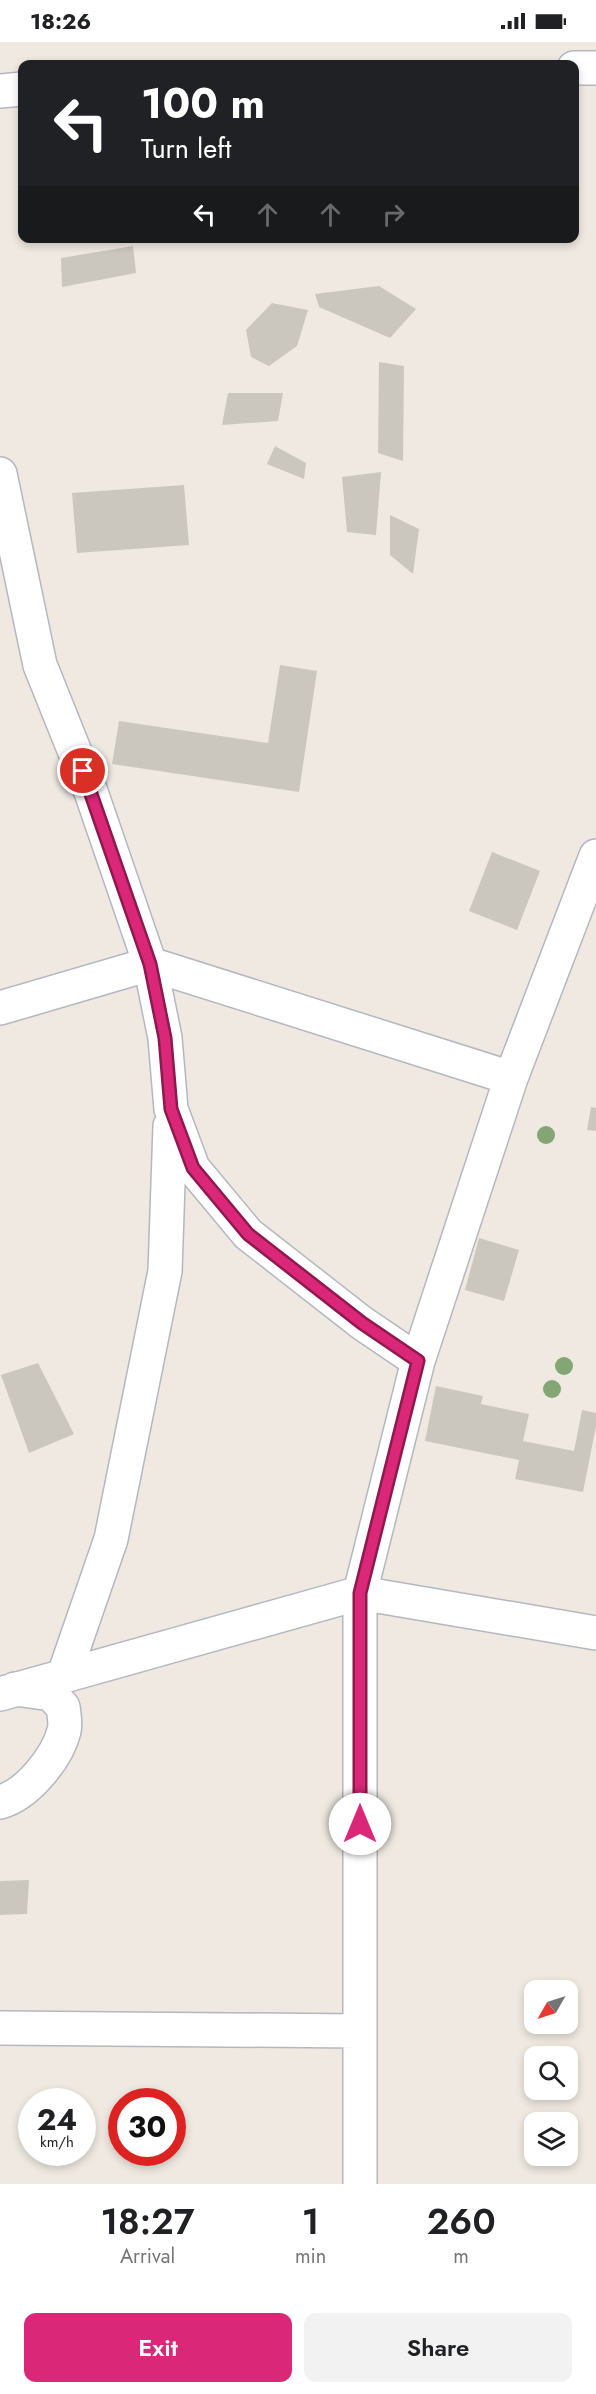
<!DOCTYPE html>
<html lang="en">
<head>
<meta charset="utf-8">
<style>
	:root { --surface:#fff; --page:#f2f2f2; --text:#202124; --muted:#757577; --accent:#db2777 }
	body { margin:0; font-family:Jost,sans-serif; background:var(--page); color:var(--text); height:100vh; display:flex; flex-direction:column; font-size:22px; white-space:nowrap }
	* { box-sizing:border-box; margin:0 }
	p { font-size:20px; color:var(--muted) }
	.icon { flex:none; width:33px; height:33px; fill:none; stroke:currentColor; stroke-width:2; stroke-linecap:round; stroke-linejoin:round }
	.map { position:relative; height:2142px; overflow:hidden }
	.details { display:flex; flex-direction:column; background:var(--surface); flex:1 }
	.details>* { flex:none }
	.banner { position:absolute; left:18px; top:18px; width:561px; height:183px; border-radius:12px; box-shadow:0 3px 9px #0003; background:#202124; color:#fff; overflow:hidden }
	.needle { width:39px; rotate:231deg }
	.controls { position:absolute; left:524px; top:1938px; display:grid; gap:12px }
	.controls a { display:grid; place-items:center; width:54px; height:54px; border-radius:12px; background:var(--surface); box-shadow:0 3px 9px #0003; font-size:30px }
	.speed { position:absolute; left:18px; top:2046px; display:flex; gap:12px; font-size:30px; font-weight:700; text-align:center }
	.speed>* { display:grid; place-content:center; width:78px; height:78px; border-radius:50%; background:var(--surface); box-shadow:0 3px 9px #0003; line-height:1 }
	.speed small { font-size:15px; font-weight:400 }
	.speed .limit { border:9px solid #d22; background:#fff; color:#111 }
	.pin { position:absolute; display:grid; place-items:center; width:51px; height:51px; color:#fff; margin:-26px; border:3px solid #fff; border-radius:50%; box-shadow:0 2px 6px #0007 }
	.me { position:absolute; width:66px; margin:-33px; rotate:0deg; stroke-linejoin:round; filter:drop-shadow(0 0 4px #0008) }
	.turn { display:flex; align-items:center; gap:21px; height:126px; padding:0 24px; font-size:27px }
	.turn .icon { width:78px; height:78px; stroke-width:2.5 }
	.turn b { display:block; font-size:42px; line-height:51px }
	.lanes { display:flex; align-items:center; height:57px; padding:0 24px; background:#0003; justify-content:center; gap:30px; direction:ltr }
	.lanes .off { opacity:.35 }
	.eta { display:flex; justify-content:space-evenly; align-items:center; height:102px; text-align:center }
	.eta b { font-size:36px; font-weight:600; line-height:42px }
	.primary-button { display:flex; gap:12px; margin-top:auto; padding:12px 24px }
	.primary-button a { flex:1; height:69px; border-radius:12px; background:var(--accent); color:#fff; font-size:24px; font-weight:600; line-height:69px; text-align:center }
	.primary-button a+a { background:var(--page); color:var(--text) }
	.status { display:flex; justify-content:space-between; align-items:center; height:42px; padding:0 30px; background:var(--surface); direction:ltr }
	.status svg { height:16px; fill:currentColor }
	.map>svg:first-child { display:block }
	.building { fill:#cbc7bf }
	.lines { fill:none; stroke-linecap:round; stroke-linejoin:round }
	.street-casing { stroke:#b4b7c1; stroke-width:36 }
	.secondary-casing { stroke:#b4b7c1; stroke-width:36 }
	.street { stroke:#fff; stroke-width:33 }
	.secondary { stroke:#fff; stroke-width:33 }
	.tree { fill:#84a574 }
	.route-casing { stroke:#8e194d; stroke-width:15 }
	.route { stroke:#db2777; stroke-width:10 }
</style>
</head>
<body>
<div class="status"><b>18:26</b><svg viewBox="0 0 49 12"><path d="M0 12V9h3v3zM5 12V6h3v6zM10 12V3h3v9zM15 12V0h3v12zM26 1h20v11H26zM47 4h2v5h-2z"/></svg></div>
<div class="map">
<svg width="596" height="2142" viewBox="0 0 596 2142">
	<rect width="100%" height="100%" fill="#efe9e1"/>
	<path class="building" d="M 133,204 L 136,231 L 62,245 L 61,216 Z
		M 379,244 L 416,267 L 390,296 L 319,265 L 315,252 Z
		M 272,261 L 308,268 L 297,304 L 269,324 L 251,315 L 246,288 Z
		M 379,320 L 404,324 L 403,419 L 378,411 Z
		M 228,351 L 283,351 L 278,379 L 222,383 Z
		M 275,404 L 306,421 L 304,437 L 267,422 Z
		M 381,430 L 376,493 L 347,490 L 342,435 Z
		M 184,443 L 189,503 L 77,511 L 72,451 Z
		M 390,473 L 419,487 L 413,532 L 390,513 Z
		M 280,623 L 317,629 L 299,750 L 112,722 L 119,679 L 268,701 Z
		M 492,810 L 540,829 L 517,888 L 469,869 Z
		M 591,1065 L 596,1066 L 596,1089 L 587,1088 Z
		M 479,1196 L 519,1208 L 504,1259 L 465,1248 Z
		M 38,1321 L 74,1392 L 29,1411 L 1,1333 Z
		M 436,1344 L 483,1354 L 481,1362 L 529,1372 L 523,1399 L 574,1409 L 582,1368 L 596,1371 L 596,1384 L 583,1450 L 515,1437 L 519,1418 L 425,1399 Z
		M 29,1838 L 27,1872 L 0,1873 L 0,1839 Z"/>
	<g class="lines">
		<defs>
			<path id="street" d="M 0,432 L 40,623 L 91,750 L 150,922 L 165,996 L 171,1067 L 193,1126 L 248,1192 L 362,1281 L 418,1319
				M 0,966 L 150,922 L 511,1036
				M 64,1633 L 111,1497 L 165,1229 L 170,1084
				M 0,1652 L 360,1551 L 596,1591
				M 0,1760 C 27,1753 57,1716 64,1689 C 66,1682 64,1672 63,1665 L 51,1652 L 15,1647
				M 0,1986 L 360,1989
				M 360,2142 L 360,1551 L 418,1319 L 511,1036 L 596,814"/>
			<path id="secondary" d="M 574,26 L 596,26
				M 0,49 L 22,47"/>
		</defs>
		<use href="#street" class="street-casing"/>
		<use href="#secondary" class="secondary-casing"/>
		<use href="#street" class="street"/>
		<use href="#secondary" class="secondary"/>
	</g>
	<g class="tree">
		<circle cx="546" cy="1093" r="9"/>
		<circle cx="564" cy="1324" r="9"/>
		<circle cx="552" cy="1347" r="9"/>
	</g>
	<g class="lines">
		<defs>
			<path id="route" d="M 83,729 L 150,922 L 165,996 L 171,1067 L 193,1126 L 248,1192 L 362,1281 L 418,1319 L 360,1551 L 360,1782"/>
		</defs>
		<use href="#route" class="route-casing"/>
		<use href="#route" class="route"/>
	</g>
</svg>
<div class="controls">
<a><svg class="needle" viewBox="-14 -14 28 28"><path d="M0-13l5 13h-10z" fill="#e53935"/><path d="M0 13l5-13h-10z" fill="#757577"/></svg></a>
<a><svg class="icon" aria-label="search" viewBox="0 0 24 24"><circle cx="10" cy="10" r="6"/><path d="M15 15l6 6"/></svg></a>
<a><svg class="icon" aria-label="layers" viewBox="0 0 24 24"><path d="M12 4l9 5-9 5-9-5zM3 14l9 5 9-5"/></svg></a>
</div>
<div class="speed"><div>24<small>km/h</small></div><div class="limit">30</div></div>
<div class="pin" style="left:83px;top:729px;background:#d93025"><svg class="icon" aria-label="arrive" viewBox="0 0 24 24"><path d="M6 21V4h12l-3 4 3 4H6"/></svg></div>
<svg class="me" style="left:360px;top:1782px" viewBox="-20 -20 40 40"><circle r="19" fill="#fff"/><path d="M0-13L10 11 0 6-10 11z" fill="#db2777"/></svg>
<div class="banner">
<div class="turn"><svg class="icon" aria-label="left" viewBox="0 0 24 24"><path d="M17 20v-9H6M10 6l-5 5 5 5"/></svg><div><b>100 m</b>Turn left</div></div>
<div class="lanes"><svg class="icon" aria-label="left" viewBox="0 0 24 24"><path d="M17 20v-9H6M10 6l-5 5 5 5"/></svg><svg class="icon off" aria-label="ahead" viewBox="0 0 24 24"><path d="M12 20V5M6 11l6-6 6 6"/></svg><svg class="icon off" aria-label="ahead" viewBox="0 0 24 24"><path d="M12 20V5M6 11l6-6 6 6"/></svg><svg class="icon off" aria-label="right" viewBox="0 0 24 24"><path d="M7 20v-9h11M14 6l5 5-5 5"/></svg></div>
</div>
</div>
<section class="details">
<div class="eta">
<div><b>18:27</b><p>Arrival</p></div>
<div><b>1</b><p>min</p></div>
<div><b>260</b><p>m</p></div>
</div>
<div class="primary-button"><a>Exit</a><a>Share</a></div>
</section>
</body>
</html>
